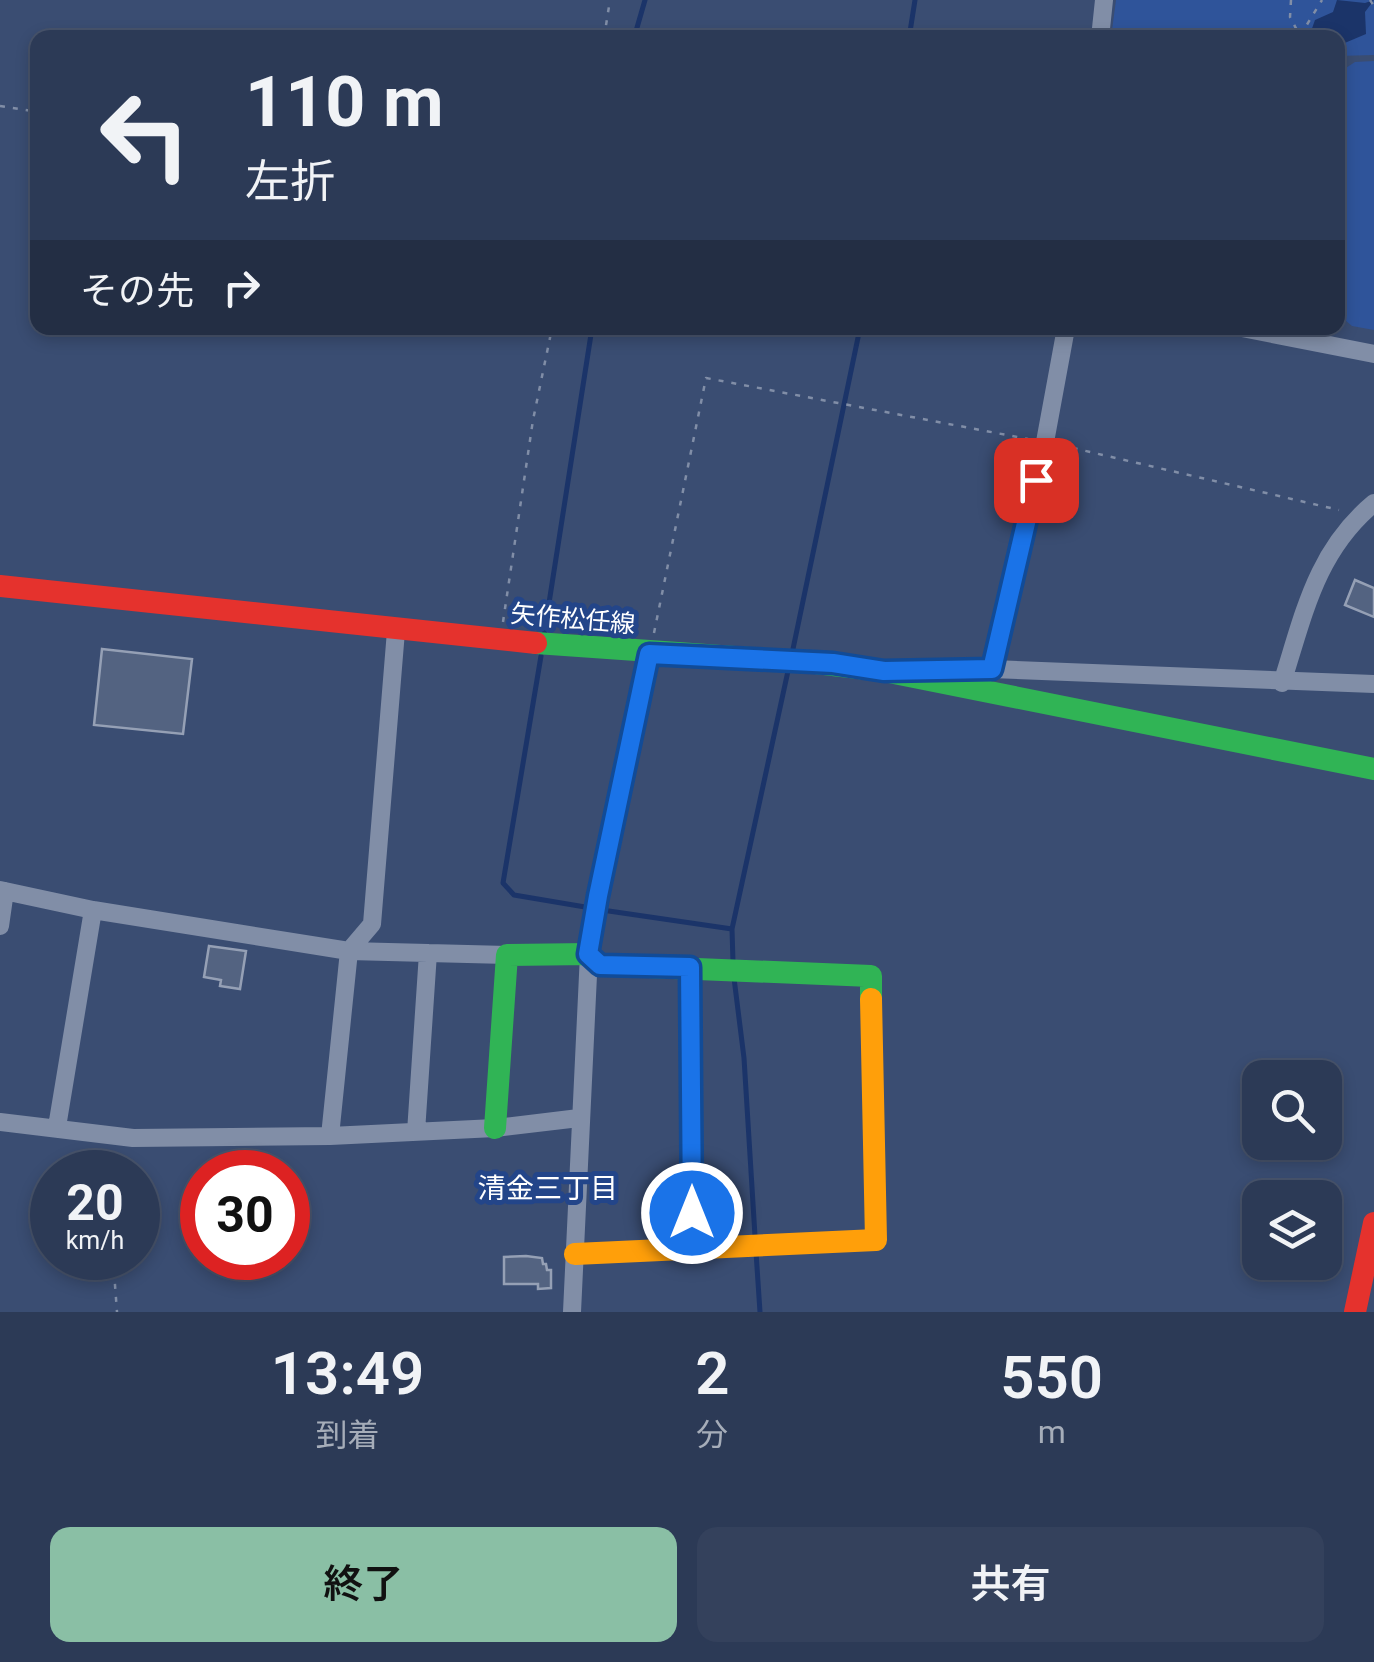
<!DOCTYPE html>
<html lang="ja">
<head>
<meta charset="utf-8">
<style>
	:root { --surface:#2c3a56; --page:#34415c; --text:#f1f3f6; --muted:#a6adb9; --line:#48546c; --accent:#8abfa5 }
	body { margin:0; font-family:Roboto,"Noto Sans JP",sans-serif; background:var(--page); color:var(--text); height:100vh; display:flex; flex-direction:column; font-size:38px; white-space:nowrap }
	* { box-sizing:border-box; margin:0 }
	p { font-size:32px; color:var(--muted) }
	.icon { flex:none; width:55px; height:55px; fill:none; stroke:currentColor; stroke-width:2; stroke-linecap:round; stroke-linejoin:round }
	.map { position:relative; height:1312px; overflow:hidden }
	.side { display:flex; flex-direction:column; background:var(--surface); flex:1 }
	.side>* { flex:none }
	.top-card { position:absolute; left:30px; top:30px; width:1315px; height:305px; border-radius:20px; box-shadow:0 5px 15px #0003,0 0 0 2px var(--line); background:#2c3a56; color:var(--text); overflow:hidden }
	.controls { position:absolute; left:1242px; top:1060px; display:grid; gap:20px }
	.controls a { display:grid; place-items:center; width:100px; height:100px; border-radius:20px; background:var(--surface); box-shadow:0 5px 15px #0003,0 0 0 2px var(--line); font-size:50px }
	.speed { position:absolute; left:30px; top:1150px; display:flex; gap:20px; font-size:50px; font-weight:700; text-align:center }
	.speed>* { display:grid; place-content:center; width:130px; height:130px; border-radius:50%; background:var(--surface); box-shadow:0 5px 15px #0003,0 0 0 2px var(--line); line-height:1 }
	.speed small { font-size:25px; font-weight:400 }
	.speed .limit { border:15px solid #d22; background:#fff; color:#111 }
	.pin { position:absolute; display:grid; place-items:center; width:85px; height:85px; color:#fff; margin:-42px; border-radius:20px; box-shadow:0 5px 15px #0006 }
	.me { position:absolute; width:110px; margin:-55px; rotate:0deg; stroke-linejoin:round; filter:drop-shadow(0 0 8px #0008) }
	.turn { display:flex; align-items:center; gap:35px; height:210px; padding:0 50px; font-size:45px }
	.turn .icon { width:130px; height:130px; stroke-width:2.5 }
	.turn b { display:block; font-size:70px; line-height:85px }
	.then { display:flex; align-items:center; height:95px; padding:0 50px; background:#0003; gap:20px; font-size:38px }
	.eta { display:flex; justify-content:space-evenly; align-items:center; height:170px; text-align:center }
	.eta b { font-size:60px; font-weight:600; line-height:70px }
	.button { display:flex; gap:20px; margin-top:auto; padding:20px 50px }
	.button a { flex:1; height:115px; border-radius:20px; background:var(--accent); color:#111; font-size:40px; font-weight:600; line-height:115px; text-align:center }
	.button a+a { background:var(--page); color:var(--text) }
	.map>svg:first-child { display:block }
	.green { fill:#2f549a }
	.water { fill:#1b3469 }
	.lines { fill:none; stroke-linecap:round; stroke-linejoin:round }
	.stream { stroke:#1b3469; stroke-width:5 }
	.building { fill:#536381; stroke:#95a0b5; stroke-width:2.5 }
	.path { stroke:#818ea7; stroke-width:2.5; stroke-dasharray:5 8; stroke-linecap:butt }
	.street { stroke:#818ea7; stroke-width:18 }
	.fast { stroke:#30b455; stroke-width:22 }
	.slow { stroke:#ff9f0a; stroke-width:22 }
	.jam { stroke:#e5322d; stroke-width:22 }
	.route-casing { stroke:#114b97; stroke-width:25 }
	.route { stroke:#1a73e8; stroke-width:18 }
	.labels { text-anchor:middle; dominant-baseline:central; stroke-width:10; stroke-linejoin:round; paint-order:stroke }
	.street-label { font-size:25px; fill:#fff; stroke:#234589 }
	.neighbourhood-label { font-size:28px; fill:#fff; stroke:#234589 }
</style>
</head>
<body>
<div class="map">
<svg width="1374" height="1312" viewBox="0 0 1374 1312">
	<rect width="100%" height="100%" fill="#3a4d72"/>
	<path class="green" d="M 1116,0 L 1374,0 L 1374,55 L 1338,56 L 1338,38 L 1111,38 Z
		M 1374,61 L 1374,330 L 1352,326 L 1338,314 L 1338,73 L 1355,62 Z"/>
	<path class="water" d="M 1337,0 L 1365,3 L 1374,0 L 1365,12 L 1366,34 L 1340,45 L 1338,38 L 1309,37 L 1315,20 L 1333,12 Z"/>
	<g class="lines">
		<path class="stream" d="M 634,38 L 645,0
			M 909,38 L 915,0
			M 544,635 L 592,328
			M 793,649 L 860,328
			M 541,656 L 503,883 L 514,895 L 591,908
			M 602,910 L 732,929
			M 733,962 L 732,929 L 788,671
			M 734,978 L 744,1058 L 755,1236
			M 756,1252 L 760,1312"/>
	</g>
	<path class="building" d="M 1355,580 L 1374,588 L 1374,617 L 1345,605 Z
		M 102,649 L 192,659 L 183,734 L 94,725 Z
		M 209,946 L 246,951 L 240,989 L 220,986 L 221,980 L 204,977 Z
		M 526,1256 L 542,1258 L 543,1264 L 546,1264 L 547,1270 L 551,1270 L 551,1288 L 538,1289 L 538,1284 L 504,1284 L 504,1257 Z"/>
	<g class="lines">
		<path class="path" d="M 1291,0 L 1290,17 L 1300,36 L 1322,0
			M 1370,0 L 1374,6
			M 604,38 L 610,0
			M 0,106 L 38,112
			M 1060,445 L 1339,510
			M 503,622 L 533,420 L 552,328
			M 654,633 L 706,378 L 1028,439
			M 113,1258 L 117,1312"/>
		<path class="street" d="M 1100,38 L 1104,0
			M 1242,328 L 1374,354
			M 396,631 L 372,924 L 349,951 L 330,1136 L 495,1128 L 579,1118
			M 992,669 L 1374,684
			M 922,670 L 992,669 L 1045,442 L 1066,328
			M 1282,683 C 1304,614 1316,551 1374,503
			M 0,890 L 93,910 L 349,951 L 507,955
			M 0,926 L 5,891
			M 690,967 L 692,1248
			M 0,1122 L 133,1138 L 330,1136
			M 57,1127 L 93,910
			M 416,1132 L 428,953
			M 572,1312 L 589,954 L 597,896 L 649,654"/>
		<path class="fast" d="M 536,643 L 807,662 L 884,671 L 1374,769
			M 495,1128 L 507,955 L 589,954 L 600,965 L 871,976 L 871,999"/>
		<path class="slow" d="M 575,1254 L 876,1240 L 871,999"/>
		<path class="jam" d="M 0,586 L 536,643
			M 1355,1312 L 1374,1223"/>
	</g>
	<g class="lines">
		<defs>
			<path id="route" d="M 692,1213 L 690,967 L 600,965 L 588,954 L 598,896 L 649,654 L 833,663 L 884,671 L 992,669 L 1036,480"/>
		</defs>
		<use href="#route" class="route-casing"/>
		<use href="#route" class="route"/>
	</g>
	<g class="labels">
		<g class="street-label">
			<text transform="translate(573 619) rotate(5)">矢作松任線</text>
		</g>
		<g class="neighbourhood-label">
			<text x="548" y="1188">清金三丁目</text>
		</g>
	</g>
</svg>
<div class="controls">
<a><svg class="icon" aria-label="search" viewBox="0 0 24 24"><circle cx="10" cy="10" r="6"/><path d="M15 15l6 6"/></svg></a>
<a><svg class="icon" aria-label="layers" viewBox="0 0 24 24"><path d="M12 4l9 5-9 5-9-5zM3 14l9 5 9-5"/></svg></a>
</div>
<div class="speed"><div>20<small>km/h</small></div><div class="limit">30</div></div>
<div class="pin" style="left:1036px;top:480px;background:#d93025"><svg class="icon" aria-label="arrive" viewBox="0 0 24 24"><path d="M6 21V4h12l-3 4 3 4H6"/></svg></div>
<svg class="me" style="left:692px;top:1213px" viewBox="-20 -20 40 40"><circle r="17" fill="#1a73e8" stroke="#fff" stroke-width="3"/><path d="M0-11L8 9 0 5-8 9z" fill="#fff"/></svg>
<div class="top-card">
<div class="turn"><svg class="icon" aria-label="left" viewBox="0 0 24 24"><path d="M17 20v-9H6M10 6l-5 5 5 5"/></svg><div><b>110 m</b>左折</div></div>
<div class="then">その先<svg class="icon" aria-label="right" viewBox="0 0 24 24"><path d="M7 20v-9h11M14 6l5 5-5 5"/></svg></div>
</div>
</div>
<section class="side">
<div class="eta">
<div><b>13:49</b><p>到着</p></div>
<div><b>2</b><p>分</p></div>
<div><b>550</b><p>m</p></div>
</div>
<div class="button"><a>終了</a><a>共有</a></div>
</section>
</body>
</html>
